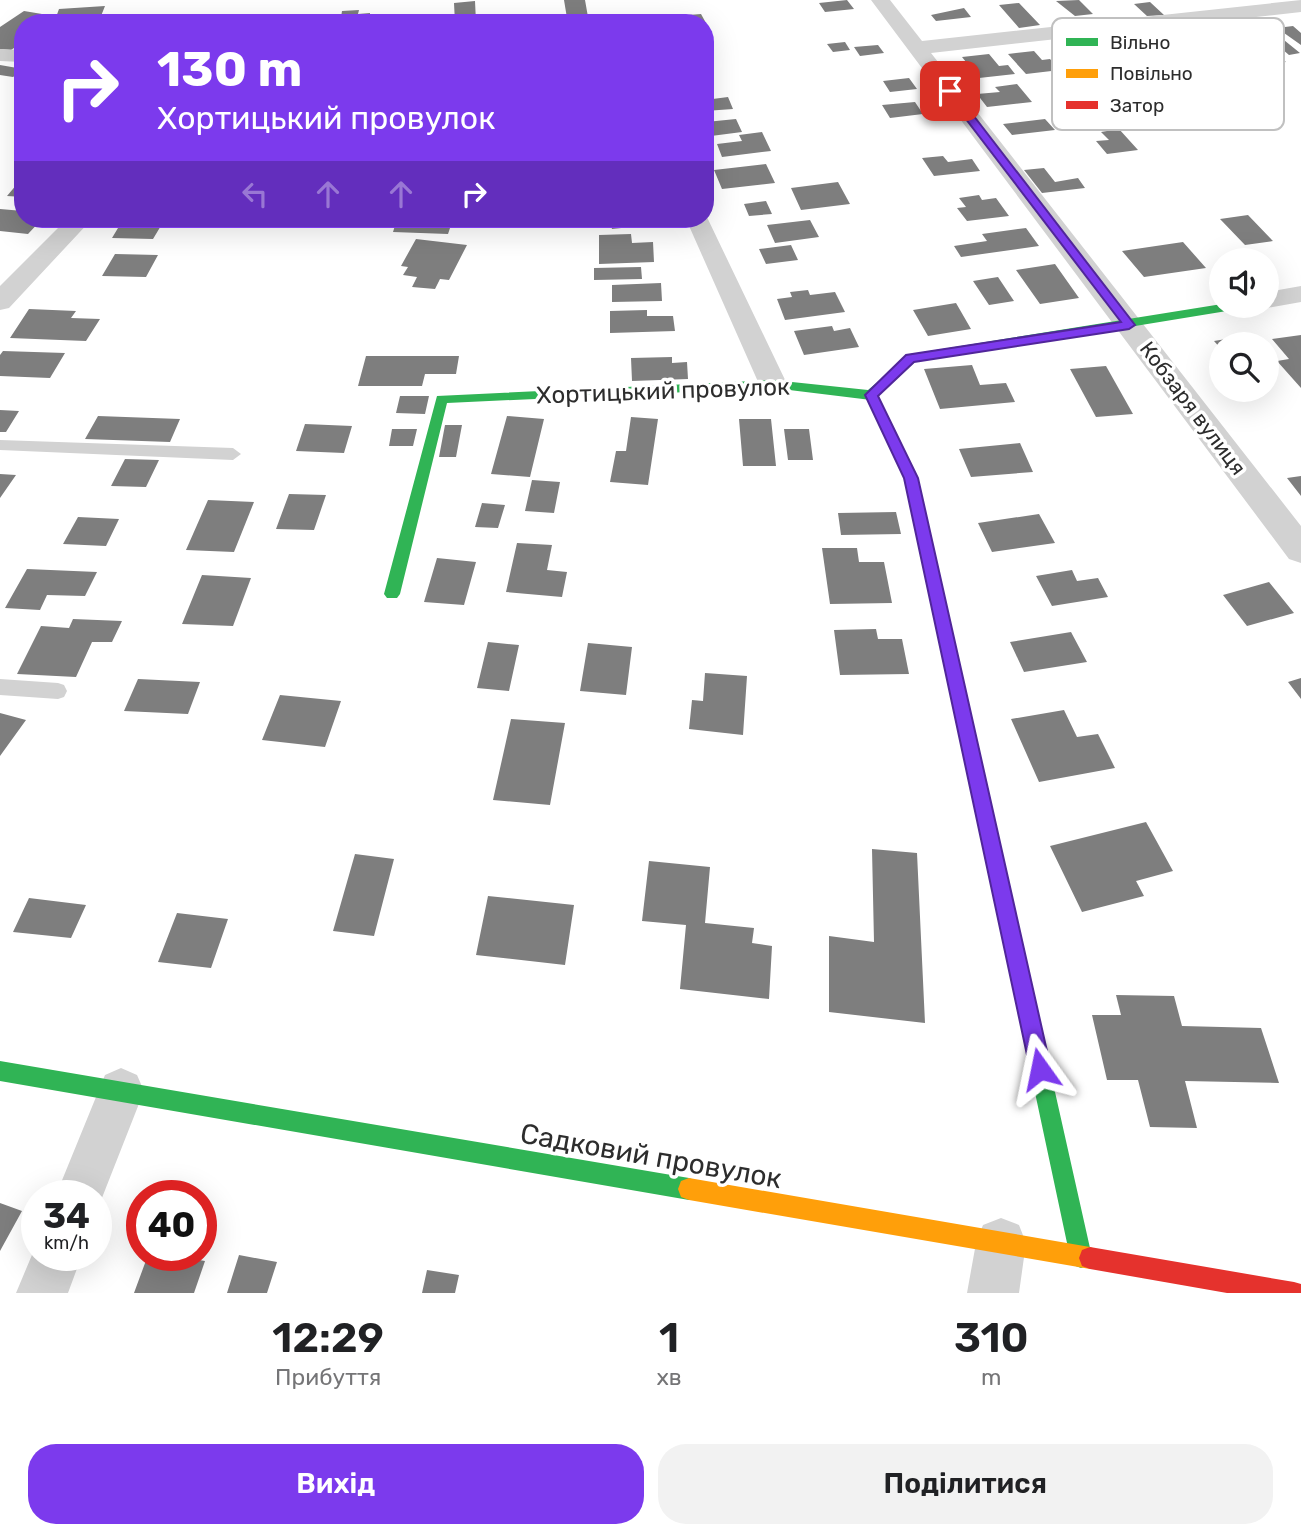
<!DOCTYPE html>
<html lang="uk">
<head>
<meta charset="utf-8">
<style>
	:root { --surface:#fff; --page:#f2f2f2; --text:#202124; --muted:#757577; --accent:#7c3aed }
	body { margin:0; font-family:Rubik,sans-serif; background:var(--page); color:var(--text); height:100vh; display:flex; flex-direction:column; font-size:26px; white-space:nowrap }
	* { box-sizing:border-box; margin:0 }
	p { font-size:23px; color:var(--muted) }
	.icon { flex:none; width:38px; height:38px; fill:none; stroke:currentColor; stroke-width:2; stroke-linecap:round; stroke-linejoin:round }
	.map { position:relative; height:1293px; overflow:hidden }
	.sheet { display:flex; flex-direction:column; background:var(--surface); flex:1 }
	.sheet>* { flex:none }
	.hud { position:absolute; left:14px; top:14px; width:700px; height:214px; border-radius:28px; box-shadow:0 7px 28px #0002; background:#7c3aed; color:#fff; overflow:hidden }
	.controls { position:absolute; left:1209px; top:248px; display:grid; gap:14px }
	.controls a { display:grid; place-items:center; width:70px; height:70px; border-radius:50%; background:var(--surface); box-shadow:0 7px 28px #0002; font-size:35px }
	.speed { position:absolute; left:21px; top:1180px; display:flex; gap:14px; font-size:35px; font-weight:700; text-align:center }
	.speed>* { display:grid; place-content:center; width:91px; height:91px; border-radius:50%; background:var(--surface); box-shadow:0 7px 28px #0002; line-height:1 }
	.speed small { font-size:18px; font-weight:400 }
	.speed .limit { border:10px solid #d22; background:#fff; color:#111 }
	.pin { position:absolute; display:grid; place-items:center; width:60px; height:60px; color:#fff; margin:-30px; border-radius:14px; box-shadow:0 4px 10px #0006 }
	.me { position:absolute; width:77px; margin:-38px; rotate:348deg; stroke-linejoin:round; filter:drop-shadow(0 0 5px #0008) }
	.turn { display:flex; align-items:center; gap:24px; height:147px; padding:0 28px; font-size:32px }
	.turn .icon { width:91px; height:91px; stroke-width:2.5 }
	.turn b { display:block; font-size:49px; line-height:60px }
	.lanes { display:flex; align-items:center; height:66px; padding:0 28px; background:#0003; justify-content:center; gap:35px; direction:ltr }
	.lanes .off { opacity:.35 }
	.eta { display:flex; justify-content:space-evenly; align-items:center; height:119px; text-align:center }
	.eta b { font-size:42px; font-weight:600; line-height:49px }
	.button { display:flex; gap:14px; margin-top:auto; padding:14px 28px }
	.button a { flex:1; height:80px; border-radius:28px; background:var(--accent); color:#fff; font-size:28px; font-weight:600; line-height:80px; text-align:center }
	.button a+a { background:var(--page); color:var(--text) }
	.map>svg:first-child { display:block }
	.building { fill:#7e7e7e }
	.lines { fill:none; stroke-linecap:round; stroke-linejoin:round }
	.lane { fill:#d2d2d2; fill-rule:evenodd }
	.street { fill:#d2d2d2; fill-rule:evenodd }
	.fast { fill:#30b455; fill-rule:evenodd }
	.slow { fill:#ff9f0a; fill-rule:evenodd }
	.jam { fill:#e5322d; fill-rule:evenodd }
	.route { fill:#7c3aed; stroke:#51269a; stroke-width:2 }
	.labels { text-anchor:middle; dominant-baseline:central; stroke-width:7; stroke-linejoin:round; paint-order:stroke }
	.far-street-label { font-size:21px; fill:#2d2d2d; stroke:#fff }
	.street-label { font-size:24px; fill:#2d2d2d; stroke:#fff }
	.near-street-label { font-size:28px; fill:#2d2d2d; stroke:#fff }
	.key { fill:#fff; stroke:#c0c0c0; stroke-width:2 }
	.key-label { font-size:19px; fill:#2d2d2d }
</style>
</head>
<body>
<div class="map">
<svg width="1301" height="1293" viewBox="0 0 1301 1293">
	<rect width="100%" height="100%" fill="#fff"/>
	<path class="building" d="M 564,0 L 585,0 L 588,17 L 567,18 Z
		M 847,0 L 854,9 L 825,12 L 819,3 Z
		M 1079,0 L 1093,14 L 1075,16 L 1056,1 Z
		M 475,1 L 476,22 L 455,23 L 454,3 Z
		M 1150,2 L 1164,15 L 1147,16 L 1134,4 Z
		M 1019,3 L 1040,25 L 1019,28 L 999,5 Z
		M 105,6 L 101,16 L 55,20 L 59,9 Z
		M 964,8 L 971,17 L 936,21 L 931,15 Z
		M 359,10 L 358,14 L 370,13 L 370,23 L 340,23 L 342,11 Z
		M 24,11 L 42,14 L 29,23 L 23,23 L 23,42 L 11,50 L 0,49 L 0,27 Z
		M 701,14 L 706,23 L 666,23 L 663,17 Z
		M 239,15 L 237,23 L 217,23 L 218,16 Z
		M 395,17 L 395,23 L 374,23 L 374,18 Z
		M 1293,26 L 1301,33 L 1301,45 L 1277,28 Z
		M 1249,31 L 1286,62 L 1269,64 L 1229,33 Z
		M 1279,36 L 1300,53 L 1289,55 L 1268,37 Z
		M 845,42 L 850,50 L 833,52 L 827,44 Z
		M 878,45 L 884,53 L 860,56 L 854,47 Z
		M 1034,51 L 1042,60 L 1050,59 L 1060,70 L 1026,74 L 1008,54 Z
		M 989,54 L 999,66 L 1008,65 L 1015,74 L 979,78 L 962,57 Z
		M 0,65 L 23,69 L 23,70 L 13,77 L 0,75 Z
		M 909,78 L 917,89 L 890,92 L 883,81 Z
		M 1017,84 L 1032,102 L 987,107 L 977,94 L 1000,92 L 995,87 Z
		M 728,97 L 733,109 L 705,111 L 705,100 Z
		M 915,102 L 923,114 L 890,118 L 882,105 Z
		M 736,119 L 742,132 L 711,136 L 706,122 Z
		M 1045,119 L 1055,130 L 1012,135 L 1003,124 Z
		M 1119,129 L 1138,150 L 1107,154 L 1096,141 L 1109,140 L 1101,132 Z
		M 762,132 L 771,151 L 722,157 L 717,144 L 742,141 L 739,135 Z
		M 943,156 L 948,162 L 972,159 L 980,171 L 934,176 L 922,158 Z
		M 766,164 L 775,183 L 722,189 L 714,170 Z
		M 1044,168 L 1055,182 L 1078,178 L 1085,188 L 1042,193 L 1024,170 Z
		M 23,177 L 23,197 L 7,196 Z
		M 838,182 L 850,204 L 801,210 L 791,188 Z
		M 979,195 L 982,200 L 996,198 L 1009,216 L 967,221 L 957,208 L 966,207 L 959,198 Z
		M 766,201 L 772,214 L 749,216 L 744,204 Z
		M 0,209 L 23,211 L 23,219 L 42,219 L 28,234 L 0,231 Z
		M 1248,215 L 1273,241 L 1245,245 L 1220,219 Z
		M 397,219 L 453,219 L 448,234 L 393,232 Z
		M 609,219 L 638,219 L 640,226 L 612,229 Z
		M 810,220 L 819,237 L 775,243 L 767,225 Z
		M 121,223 L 162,224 L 153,239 L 112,238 Z
		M 1026,228 L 1039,246 L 961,257 L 954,246 L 987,241 L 982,234 Z
		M 631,234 L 632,243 L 653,242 L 654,262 L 599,264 L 599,235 Z
		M 416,239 L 467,245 L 449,280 L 440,279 L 435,289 L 412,287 L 417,277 L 403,275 L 408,267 L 401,266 Z
		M 1183,242 L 1206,268 L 1144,277 L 1122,251 Z
		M 791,245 L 798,260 L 766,264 L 759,249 Z
		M 115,254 L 158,255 L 146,277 L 102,276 Z
		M 1055,264 L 1079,298 L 1040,304 L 1016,270 Z
		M 641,267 L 642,279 L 594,280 L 594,268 Z
		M 998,277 L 1014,301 L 989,305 L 973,281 Z
		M 661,283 L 662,301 L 612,302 L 612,285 Z
		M 808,290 L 810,295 L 835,292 L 845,312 L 785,320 L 777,299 L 792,297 L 790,292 Z
		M 956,303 L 971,329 L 928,336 L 913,310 Z
		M 29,309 L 76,311 L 71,318 L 100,319 L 86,341 L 10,338 Z
		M 647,310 L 647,316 L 673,316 L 675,331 L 610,333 L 610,311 Z
		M 832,326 L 834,331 L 850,328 L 859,347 L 804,355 L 794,331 Z
		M 1301,335 L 1301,388 L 1277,361 L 1289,359 L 1272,339 Z
		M 1244,336 L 1252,345 L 1222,345 L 1222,350 L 1214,341 Z
		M 3,351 L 65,353 L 50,378 L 0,376 L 0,355 Z
		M 366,356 L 459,356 L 456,374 L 425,374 L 422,386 L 358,386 Z
		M 672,357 L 672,363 L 687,362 L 688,379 L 632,381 L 631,358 Z
		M 972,365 L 980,385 L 1006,383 L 1015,402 L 940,409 L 924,369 Z
		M 1106,366 L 1133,414 L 1096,417 L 1070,369 Z
		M 400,396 L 429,396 L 425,414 L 396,413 Z
		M 0,410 L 19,411 L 6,432 L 0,432 Z
		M 98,416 L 180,419 L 170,442 L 85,439 Z
		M 507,416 L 544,419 L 530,477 L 491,474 Z
		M 631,417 L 658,419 L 648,485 L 610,482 L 616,451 L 626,451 Z
		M 739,419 L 771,419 L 776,466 L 743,466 Z
		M 305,424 L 352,426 L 344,453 L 296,451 Z
		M 445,425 L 462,425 L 456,457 L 439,457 Z
		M 392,429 L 417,429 L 413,446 L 389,446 Z
		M 784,429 L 809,429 L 813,460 L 788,460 Z
		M 1020,443 L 1033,472 L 971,477 L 959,449 Z
		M 125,459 L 159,460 L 146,487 L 111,486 Z
		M 0,474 L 16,475 L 0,498 Z
		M 1301,476 L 1301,496 L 1287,478 Z
		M 532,480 L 560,482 L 554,513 L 525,511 Z
		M 289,494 L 326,495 L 314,530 L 276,529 Z
		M 208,500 L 254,502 L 234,552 L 186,550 Z
		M 482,503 L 505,505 L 498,528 L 475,527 Z
		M 896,512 L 901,534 L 841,535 L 838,513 Z
		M 1039,514 L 1055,543 L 992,552 L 978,523 Z
		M 78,517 L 119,519 L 106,546 L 63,544 Z
		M 517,543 L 552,545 L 547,570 L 567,572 L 562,597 L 506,592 Z
		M 822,548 L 857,548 L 859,562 L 884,562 L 892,603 L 830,604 Z
		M 437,558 L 476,562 L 464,605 L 424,602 Z
		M 27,569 L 97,572 L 85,596 L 47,595 L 40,610 L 5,608 Z
		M 1072,570 L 1077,581 L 1098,578 L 1108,597 L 1052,606 L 1036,576 Z
		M 202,575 L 251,578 L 233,626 L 182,624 Z
		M 1269,582 L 1294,613 L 1247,626 L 1223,595 Z
		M 73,619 L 122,621 L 112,642 L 92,642 L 76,677 L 17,674 L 41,626 L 69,628 Z
		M 876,629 L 878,639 L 902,639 L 909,674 L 840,675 L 834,630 Z
		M 1071,632 L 1087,662 L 1024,672 L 1010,642 Z
		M 488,642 L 519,645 L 509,691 L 477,688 Z
		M 588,643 L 632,647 L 626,695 L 580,691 Z
		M 705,673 L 747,676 L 743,735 L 689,729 L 692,700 L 703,701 Z
		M 1301,678 L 1301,699 L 1288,682 Z
		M 138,679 L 200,682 L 188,714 L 124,711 Z
		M 280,695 L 341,701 L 325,747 L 262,740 Z
		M 1064,710 L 1077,737 L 1098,734 L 1115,768 L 1039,782 L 1011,719 Z
		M 0,713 L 26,720 L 0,756 Z
		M 511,719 L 565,723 L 550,805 L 493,800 Z
		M 1146,822 L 1173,871 L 1136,881 L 1144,896 L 1082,912 L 1050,846 Z
		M 872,849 L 917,853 L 925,1023 L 829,1012 L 829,936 L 874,942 Z
		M 355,854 L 394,859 L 374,936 L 333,931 Z
		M 649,861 L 710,867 L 705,923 L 754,928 L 752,943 L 772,946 L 769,999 L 680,989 L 686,925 L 642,921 Z
		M 488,896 L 574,905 L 565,965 L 476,955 Z
		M 29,898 L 86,905 L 71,938 L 13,932 Z
		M 177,913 L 228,919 L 211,968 L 158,962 Z
		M 1116,995 L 1174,996 L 1182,1026 L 1261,1028 L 1279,1083 L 1185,1081 L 1197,1128 L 1150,1127 L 1138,1080 L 1107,1080 L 1092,1015 L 1121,1015 Z
		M 0,1203 L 22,1211 L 0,1251 Z
		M 148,1255 L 171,1255 L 205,1261 L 194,1293 L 134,1293 Z
		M 239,1255 L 277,1262 L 267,1293 L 227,1293 Z
		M 427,1270 L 459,1275 L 455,1293 L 422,1293 Z"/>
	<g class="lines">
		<path class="lane" d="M 208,219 L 377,220 L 383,224 L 377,228 L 214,223 Z
			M 0,440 L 233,448 L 241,454 L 233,460 L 0,450 Z
			M 0,679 L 58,683 L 64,685 L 67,691 L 64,697 L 58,699 L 0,695 Z"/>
		<path class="street" d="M 871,0 L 890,0 L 922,41 L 1301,0 L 1301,12 L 931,53 L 1301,526 L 1301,563 L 1289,559 Z
			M 627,14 L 634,16 L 637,20 L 635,23 L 568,23 L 578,17 Z
			M 0,49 L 23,50 L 23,62 L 0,61 Z
			M 705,213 L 787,384 L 783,391 L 773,394 L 763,391 L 759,384 L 686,219 L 705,219 Z
			M 67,219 L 92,219 L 9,308 L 0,310 L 0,286 Z
			M 1301,286 L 1301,302 L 1267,308 L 1259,306 L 1267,306 L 1267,292 Z
			M 121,1068 L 137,1075 L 144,1091 L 96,1213 L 96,1195 L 56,1195 L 105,1075 Z
			M 1001,1218 L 1019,1225 L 1026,1243 L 1019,1293 L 967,1293 L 976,1243 L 983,1225 Z
			M 37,1243 L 37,1255 L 82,1255 L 68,1293 L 16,1293 Z"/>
		<path class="fast" d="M 1222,304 L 1222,306 L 1239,306 L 1233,310 L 915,362 L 876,398 L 871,400 L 773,388 L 447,403 L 400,594 L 397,598 L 387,598 L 384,594 L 437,396 L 773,380 L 868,390 L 911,354 Z
			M 963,710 L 969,712 L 971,717 L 1092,1257 L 1089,1265 L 1081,1268 L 1073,1265 L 1070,1257 L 955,717 L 957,712 Z
			M 0,1061 L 689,1178 L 697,1181 L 700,1189 L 697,1197 L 689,1200 L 0,1081 Z"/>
		<path class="slow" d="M 871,390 L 877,395 L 918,478 L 971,717 L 969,722 L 963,724 L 957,722 L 955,717 L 904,478 L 865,395 Z
			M 689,1178 L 1090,1247 L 1098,1250 L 1101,1258 L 1098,1266 L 1090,1269 L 689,1200 L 681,1197 L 678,1189 L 681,1181 Z"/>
		<path class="jam" d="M 1090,1247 L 1294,1282 L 1301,1284 L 1301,1293 L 1227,1293 L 1090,1269 L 1082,1266 L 1079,1258 L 1082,1250 Z"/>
	</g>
	<path class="route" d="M 950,88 L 953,89 L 1135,325 L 1129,329 L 914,362 L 878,396 L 918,478 L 1051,1069 L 1048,1076 L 1040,1079 L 1033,1076 L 1030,1069 L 904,478 L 865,395 L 906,355 L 1121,322 L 946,93 L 945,91 Z"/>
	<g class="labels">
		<g class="far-street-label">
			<text transform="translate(1193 408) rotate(53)">Кобзаря вулиця</text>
		</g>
		<g class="street-label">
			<text transform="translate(663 391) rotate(-2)">Хортицький провулок</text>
		</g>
		<g class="near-street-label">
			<text transform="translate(651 1156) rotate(10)">Садковий провулок</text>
		</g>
	</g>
	<rect x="1052" y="18" width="232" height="112" rx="10" class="key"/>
	<rect x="1066" y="38" width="32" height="8" fill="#30b455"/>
	<rect x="1066" y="69" width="32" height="9" fill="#ff9f0a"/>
	<rect x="1066" y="101" width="32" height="8" fill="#e5322d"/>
	<g class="key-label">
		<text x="1110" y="49">Вільно</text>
		<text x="1110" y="80">Повільно</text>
		<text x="1110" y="112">Затор</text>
	</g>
</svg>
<div class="controls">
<a><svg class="icon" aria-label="sound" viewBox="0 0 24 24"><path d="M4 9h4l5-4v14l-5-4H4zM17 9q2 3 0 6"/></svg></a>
<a><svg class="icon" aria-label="search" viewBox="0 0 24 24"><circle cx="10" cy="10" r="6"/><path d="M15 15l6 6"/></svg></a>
</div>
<div class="speed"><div>34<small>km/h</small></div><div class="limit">40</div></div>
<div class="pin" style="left:950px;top:91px;background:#d93025"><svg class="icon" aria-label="arrive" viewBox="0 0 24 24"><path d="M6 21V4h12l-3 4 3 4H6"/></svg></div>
<svg class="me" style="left:1040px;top:1069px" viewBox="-20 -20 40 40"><path d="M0-17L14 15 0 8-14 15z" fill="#7c3aed" stroke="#fff" stroke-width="4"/></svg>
<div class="hud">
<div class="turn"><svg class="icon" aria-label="right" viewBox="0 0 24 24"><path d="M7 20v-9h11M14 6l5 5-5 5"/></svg><div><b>130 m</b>Хортицький провулок</div></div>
<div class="lanes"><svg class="icon off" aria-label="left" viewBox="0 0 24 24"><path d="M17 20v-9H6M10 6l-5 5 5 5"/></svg><svg class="icon off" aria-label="ahead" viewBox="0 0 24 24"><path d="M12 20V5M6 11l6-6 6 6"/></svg><svg class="icon off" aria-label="ahead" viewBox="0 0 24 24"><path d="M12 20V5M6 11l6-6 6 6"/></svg><svg class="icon" aria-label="right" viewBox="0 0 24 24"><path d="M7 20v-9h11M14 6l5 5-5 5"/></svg></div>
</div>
</div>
<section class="sheet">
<div class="eta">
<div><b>12:29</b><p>Прибуття</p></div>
<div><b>1</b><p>хв</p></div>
<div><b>310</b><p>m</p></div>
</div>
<div class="button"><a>Вихід</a><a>Поділитися</a></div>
</section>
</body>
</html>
